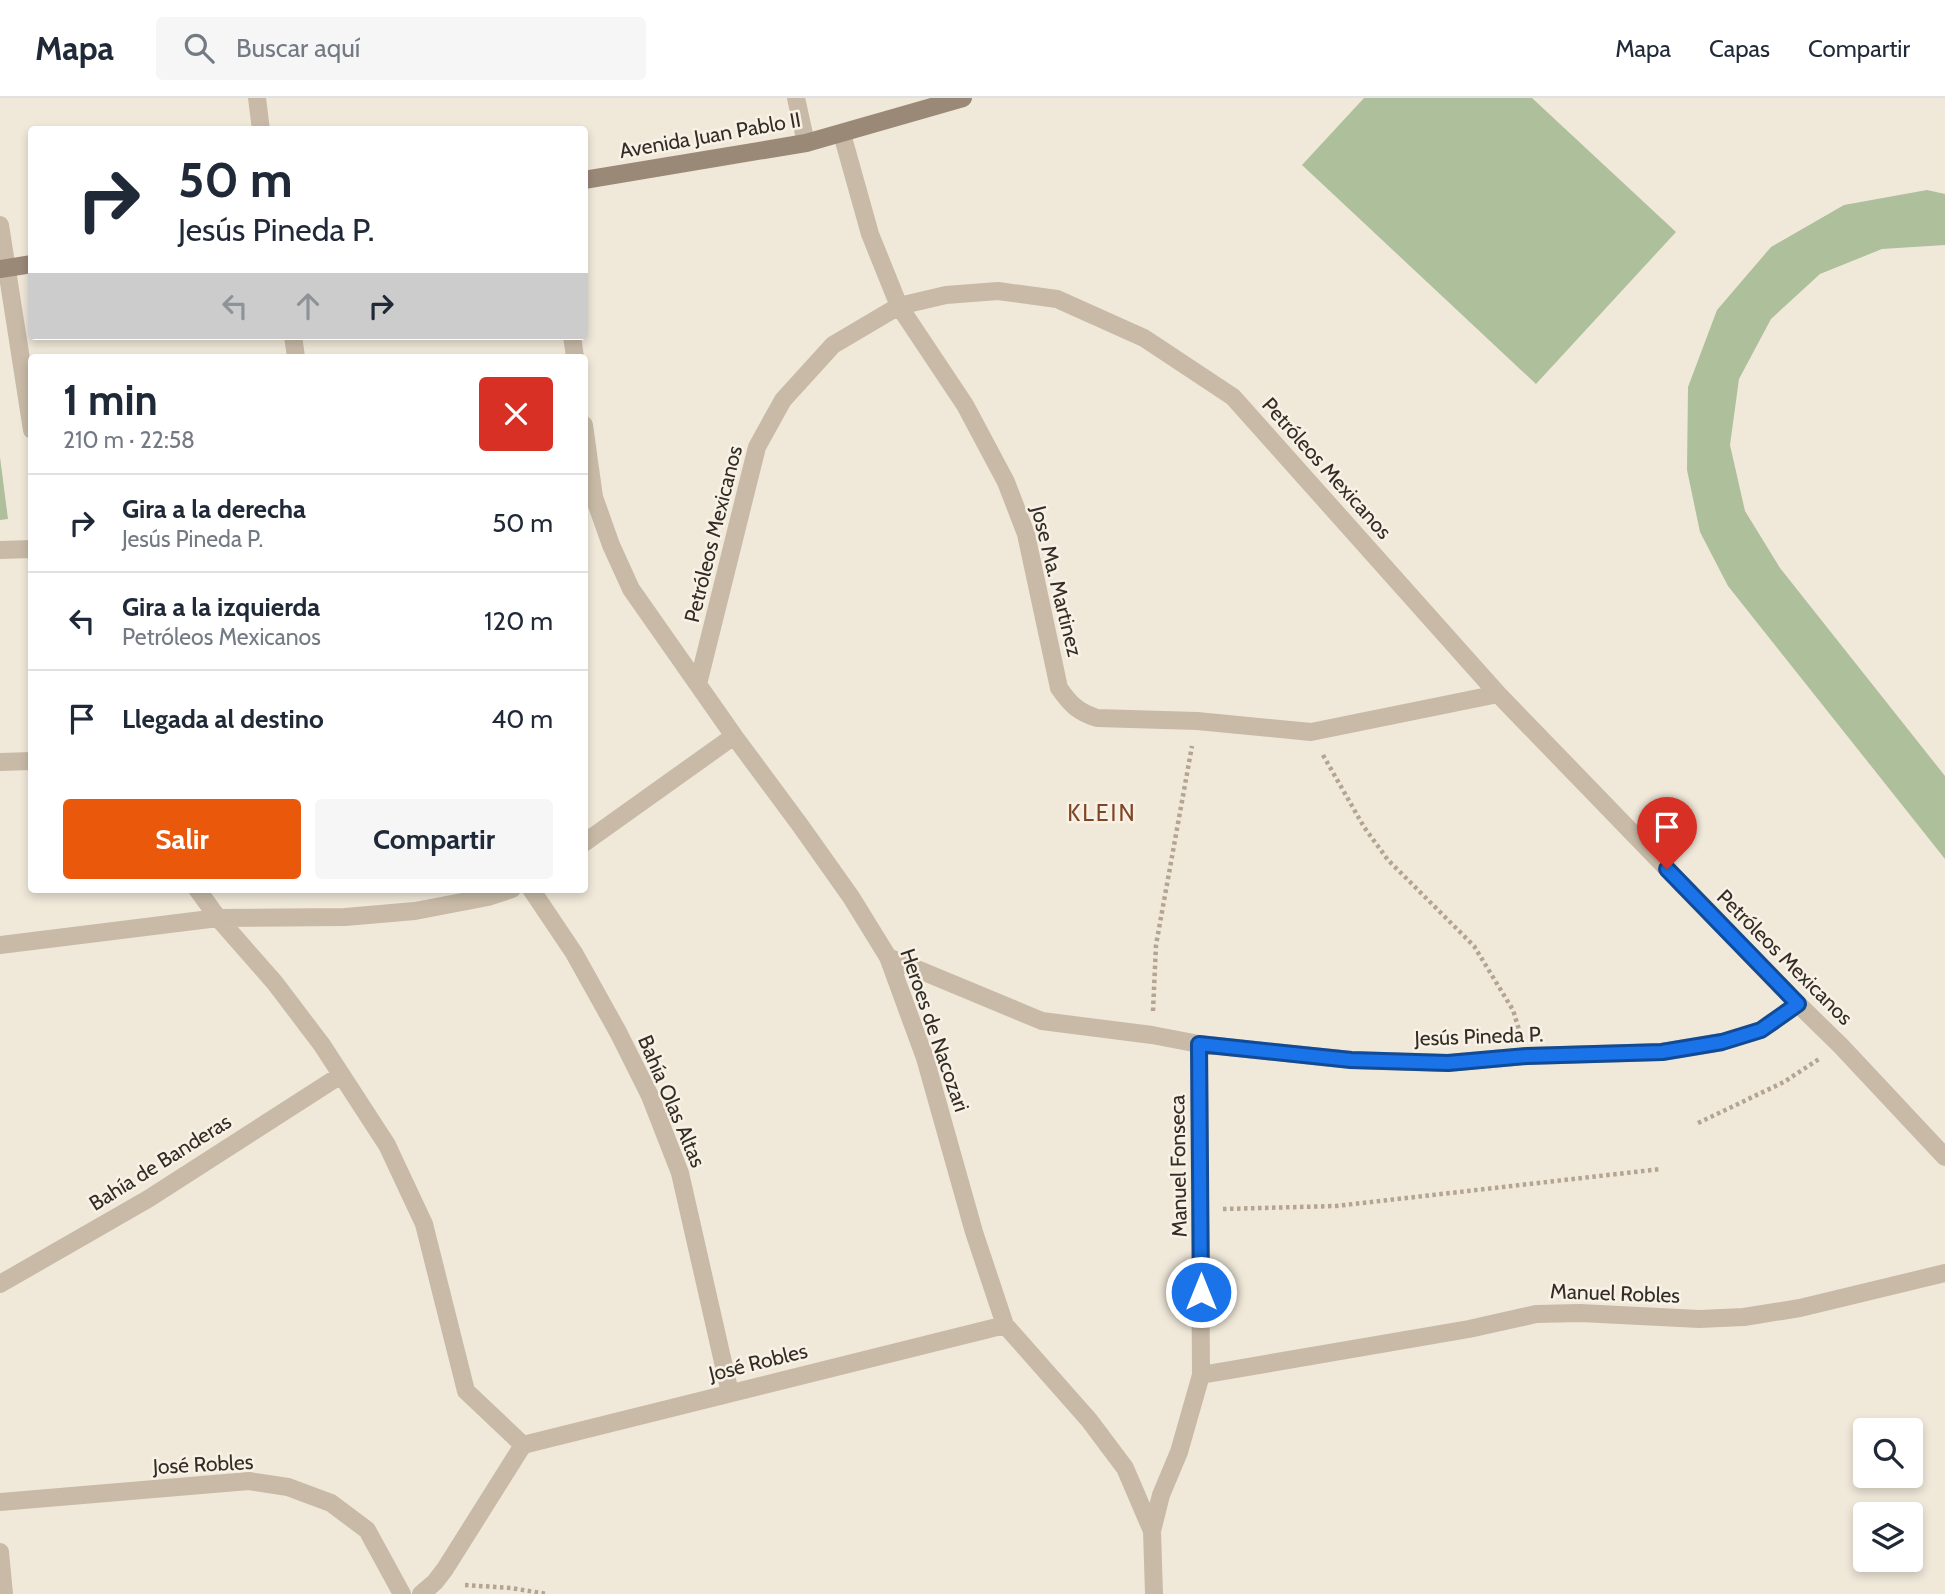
<!DOCTYPE html>
<html lang="es">
<head>
<meta charset="utf-8">
<style>
	:root { --surface:#fff; --page:#f6f6f7; --text:#1f2937; --muted:#747a83; --line:#e0e1e3; --accent:#ea580c }
	body { margin:0; font-family:Cabin,sans-serif; background:var(--page); color:var(--text); height:100vh; display:flex; flex-direction:column; font-size:26px; white-space:nowrap }
	* { box-sizing:border-box; margin:0 }
	p { font-size:23px; color:var(--muted) }
	.icon { flex:none; width:38px; height:38px; fill:none; stroke:currentColor; stroke-width:2; stroke-linecap:round; stroke-linejoin:round }
	.map { position:relative; flex:1; overflow:hidden }
	.sheet { position:absolute; left:28px; top:256px; width:560px; height:539px; display:flex; flex-direction:column; background:var(--surface); border-radius:7px; box-shadow:0 4px 10px #0003 }
	.sheet>* { flex:none }
	.hud { position:absolute; left:28px; top:28px; width:560px; height:214px; border-radius:7px; box-shadow:0 4px 10px #0003; background:#fff; color:var(--text); overflow:hidden }
	.controls { position:absolute; left:1853px; top:1320px; display:grid; gap:14px }
	.controls a { display:grid; place-items:center; width:70px; height:70px; border-radius:7px; background:var(--surface); box-shadow:0 4px 10px #0003; font-size:35px }
	.pin { position:absolute; display:grid; place-items:center; width:60px; height:60px; color:#fff; margin:-72px -30px; border-radius:50% 50% 50% 0; rotate:-45deg; box-shadow:0 0 7px #0007 }
	.pin .icon { rotate:45deg }
	.me { position:absolute; width:77px; margin:-38px; rotate:0deg; stroke-linejoin:round; filter:drop-shadow(0 0 5px #0008) }
	.turn { display:flex; align-items:center; gap:24px; height:147px; padding:0 35px; font-size:32px }
	.turn .icon { width:91px; height:91px; stroke-width:2.5 }
	.turn b { display:block; font-size:49px; line-height:60px }
	.lanes { display:flex; align-items:center; height:66px; padding:0 35px; background:#0003; justify-content:center; gap:35px; direction:ltr }
	.lanes .off { opacity:.35 }
	.round { display:grid; place-items:center; flex:none; width:74px; height:74px; border-radius:7px; background:var(--page) }
	.summary { display:flex; align-items:center; justify-content:space-between; height:119px; padding:0 35px }
	h1 { font-size:42px; font-weight:800; line-height:52px }
	.action { display:flex; gap:14px; margin-top:auto; padding:14px 35px }
	.action a { flex:1; height:80px; border-radius:7px; background:var(--accent); color:#fff; font-size:28px; font-weight:800; line-height:80px; text-align:center }
	.action a+a { background:var(--page); color:var(--text) }
	ul { padding:0; list-style:none }
	li { display:flex; align-items:center; gap:21px; height:98px; padding:0 35px; border-top:2px solid var(--line) }
	li div { flex:1 }
	li b { display:block; font-size:26px }
	li em { font-style:normal }
	header { display:flex; align-items:center; gap:42px; box-sizing:border-box; height:98px; padding:0 35px; background:var(--surface); border-bottom:2px solid var(--line) }
	header strong { font-size:33px }
	nav { display:flex; gap:38px; margin-inline-start:auto; font-size:24px }
	.search { width:490px; height:63px; background:var(--page); display:flex; align-items:center; gap:18px; box-sizing:border-box; padding:0 24px; border-radius:7px; color:var(--muted); font-size:26px }
	.map>svg:first-child { display:block }
	.green { fill:#aebf9b }
	.lines { fill:none; stroke-linecap:round; stroke-linejoin:round }
	.path { stroke:#b4a491; stroke-width:4.5; stroke-dasharray:3.5 3.5; stroke-linecap:butt }
	.street { stroke:#c8baa7; stroke-width:18 }
	.secondary { stroke:#9b8978; stroke-width:18 }
	.route-casing { stroke:#114b97; stroke-width:18 }
	.route { stroke:#1a73e8; stroke-width:12 }
	.labels { text-anchor:middle; dominant-baseline:central; stroke-width:5; stroke-linejoin:round; paint-order:stroke }
	.street-label { font-size:21px; fill:#342d27; stroke:#f8f2e6 }
	.neighbourhood-label { font-size:23px; letter-spacing:2px; fill:#804523; stroke:#f8f2e6 }
</style>
</head>
<body>
<header>
<strong>Mapa</strong>
<div class="search"><svg class="icon" aria-label="search" viewBox="0 0 24 24"><circle cx="10" cy="10" r="6"/><path d="M15 15l6 6"/></svg>Buscar aquí</div>
<nav><a>Mapa</a><a>Capas</a><a>Compartir</a></nav>
</header>
<div class="map">
<svg width="1945" height="1496" viewBox="0 0 1945 1496">
	<rect width="100%" height="100%" fill="#f0e9da"/>
	<path class="green" d="M 1364,0 L 1532,0 L 1676,134 L 1536,286 L 1302,67 Z
		M 1927,92 L 1945,96 L 1945,147 L 1882,151 L 1820,176 L 1771,221 L 1739,281 L 1730,347 L 1745,413 L 1780,470 L 1945,678 L 1945,761 L 1728,488 L 1700,434 L 1687,372 L 1688,289 L 1717,212 L 1771,149 L 1844,107 Z
		M 0,359 L 8,421 L 0,422 Z"/>
	<g class="lines">
		<path class="path" d="M 1323,657 L 1364,729 L 1388,762 L 1474,848 L 1513,912 L 1520,935
			M 1153,913 L 1156,847 L 1192,648
			M 1698,1025 L 1784,984 L 1819,961
			M 1223,1111 L 1336,1108 L 1661,1071
			M 465,1487 L 511,1490 L 547,1496"/>
		<path class="street" d="M 257,0 L 261,32
			M 796,0 L 806,45
			M 842,36 L 870,136 L 899,208 L 965,307 L 1006,384 L 1026,436 L 1059,590 C 1070,606 1078,614 1097,620 L 1197,623 L 1311,634 L 1498,596
			M 0,127 L 32,332
			M 293,238 L 296,259
			M 572,238 L 575,259
			M 584,327 L 594,399 L 611,447 L 631,491 L 734,638 L 800,727 L 851,799 L 888,859 L 925,960 L 974,1134 L 1005,1227 L 1089,1322 L 1125,1370 L 1152,1433 L 1154,1496
			M 0,452 L 32,451
			M 698,586 L 757,349 L 783,302 L 833,247 L 899,208 L 946,197 L 998,193 L 1057,201 L 1144,240 L 1233,299 L 1498,596 L 1798,906 L 1841,948 L 1945,1059
			M 0,664 L 32,663
			M 584,745 L 734,638
			M 197,791 L 218,820 L 275,885 L 322,947 L 387,1047 L 424,1126 L 466,1293 L 523,1347 L 445,1471 L 435,1484 L 421,1496
			M 531,791 L 574,855 L 618,934 L 650,998 L 680,1075 L 730,1295
			M 0,847 L 218,820 L 345,819 L 415,813 L 488,799 L 512,791
			M 888,859 L 1042,923 L 1152,937 L 1199,946 L 1351,962 L 1448,965 L 1527,958 L 1662,954 L 1722,944 L 1761,932 L 1798,906
			M 0,1186 L 148,1101 L 341,977
			M 1201,1277 L 1469,1231 L 1536,1216 L 1580,1215 L 1699,1221 L 1744,1219 L 1800,1210 L 1945,1175
			M 523,1347 L 1005,1227
			M 0,1404 L 249,1383 L 288,1389 L 331,1405 L 367,1432 L 402,1496
			M 1152,1433 L 1161,1397 L 1179,1354 L 1201,1277 L 1199,946
			M 0,1454 L 4,1496"/>
		<path class="secondary" d="M 584,82 L 806,45 L 963,0
			M 0,171 L 32,166"/>
	</g>
	<g class="lines">
		<defs>
			<path id="route" d="M 1201,1194 L 1199,946 L 1351,962 L 1448,965 L 1527,958 L 1662,954 L 1722,944 L 1761,932 L 1798,906 L 1667,771"/>
		</defs>
		<use href="#route" class="route-casing"/>
		<use href="#route" class="route"/>
	</g>
	<g class="labels">
		<g class="street-label">
			<text transform="translate(710 37) rotate(-10)">Avenida Juan Pablo II</text>
			<text transform="translate(1327 370) rotate(48)">Petróleos Mexicanos</text>
			<text transform="translate(713 436) rotate(-76)">Petróleos Mexicanos</text>
			<text transform="translate(1057 483) rotate(76)">Jose Ma. Martinez</text>
			<text transform="translate(1785 859) rotate(45)">Petróleos Mexicanos</text>
			<text transform="translate(935 932) rotate(71)">Heroes de Nacozari</text>
			<text transform="translate(1479 938) rotate(-2)">Jesús Pineda P.</text>
			<text transform="translate(672 1003) rotate(67)">Bahía Olas Altas</text>
			<text transform="translate(160 1064) rotate(-32)">Bahía de Banderas</text>
			<text transform="translate(1178 1068) rotate(-91)">Manuel Fonseca</text>
			<text transform="translate(1615 1195) rotate(2)">Manuel Robles</text>
			<text transform="translate(758 1264) rotate(-14)">José Robles</text>
			<text transform="translate(203 1366) rotate(-3)">José Robles</text>
		</g>
		<g class="neighbourhood-label">
			<text x="1102" y="715">KLEIN</text>
		</g>
	</g>
</svg>
<div class="controls">
<a><svg class="icon" aria-label="search" viewBox="0 0 24 24"><circle cx="10" cy="10" r="6"/><path d="M15 15l6 6"/></svg></a>
<a><svg class="icon" aria-label="layers" viewBox="0 0 24 24"><path d="M12 4l9 5-9 5-9-5zM3 14l9 5 9-5"/></svg></a>
</div>
<div class="pin" style="left:1667px;top:771px;background:#d93025"><svg class="icon" aria-label="arrive" viewBox="0 0 24 24"><path d="M6 21V4h12l-3 4 3 4H6"/></svg></div>
<svg class="me" style="left:1201px;top:1194px" viewBox="-20 -20 40 40"><circle r="17" fill="#1a73e8" stroke="#fff" stroke-width="3"/><path d="M0-11L8 9 0 5-8 9z" fill="#fff"/></svg>
<div class="hud">
<div class="turn"><svg class="icon" aria-label="right" viewBox="0 0 24 24"><path d="M7 20v-9h11M14 6l5 5-5 5"/></svg><div><b>50 m</b>Jesús Pineda P.</div></div>
<div class="lanes"><svg class="icon off" aria-label="left" viewBox="0 0 24 24"><path d="M17 20v-9H6M10 6l-5 5 5 5"/></svg><svg class="icon off" aria-label="ahead" viewBox="0 0 24 24"><path d="M12 20V5M6 11l6-6 6 6"/></svg><svg class="icon" aria-label="right" viewBox="0 0 24 24"><path d="M7 20v-9h11M14 6l5 5-5 5"/></svg></div>
</div>
<section class="sheet">
<div class="summary"><div><h1>1 min</h1><p>210 m · 22:58</p></div><a class="round" style="background:#d93025;color:#fff"><svg class="icon" aria-label="close" viewBox="0 0 24 24"><path d="M6 6l12 12M18 6L6 18"/></svg></a></div>
<ul>
<li><svg class="icon" aria-label="right" viewBox="0 0 24 24"><path d="M7 20v-9h11M14 6l5 5-5 5"/></svg><div><b>Gira a la derecha</b><p>Jesús Pineda P.</p></div><em>50 m</em></li>
<li><svg class="icon" aria-label="left" viewBox="0 0 24 24"><path d="M17 20v-9H6M10 6l-5 5 5 5"/></svg><div><b>Gira a la izquierda</b><p>Petróleos Mexicanos</p></div><em>120 m</em></li>
<li><svg class="icon" aria-label="arrive" viewBox="0 0 24 24"><path d="M6 21V4h12l-3 4 3 4H6"/></svg><div><b>Llegada al destino</b></div><em>40 m</em></li>
</ul>
<div class="action"><a>Salir</a><a>Compartir</a></div>
</section>
</div>
</body>
</html>
